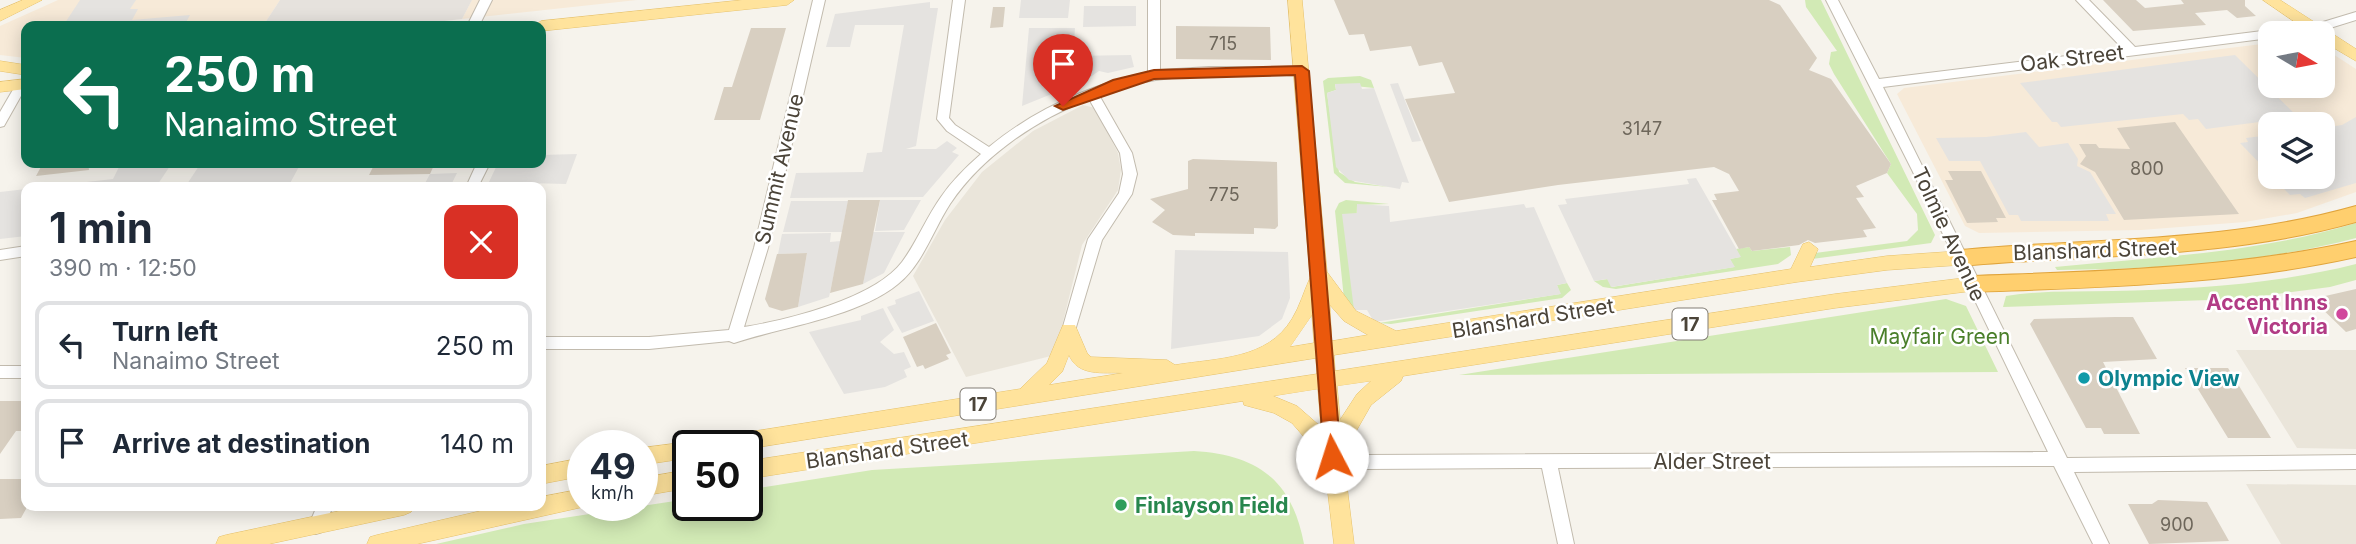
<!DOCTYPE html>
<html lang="en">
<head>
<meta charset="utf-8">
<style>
	:root { --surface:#fff; --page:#f2f2f3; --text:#1f2937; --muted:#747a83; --line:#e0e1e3 }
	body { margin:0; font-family:Inter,sans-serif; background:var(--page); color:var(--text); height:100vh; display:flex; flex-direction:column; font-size:26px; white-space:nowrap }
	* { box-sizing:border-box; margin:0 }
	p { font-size:23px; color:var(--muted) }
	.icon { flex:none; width:38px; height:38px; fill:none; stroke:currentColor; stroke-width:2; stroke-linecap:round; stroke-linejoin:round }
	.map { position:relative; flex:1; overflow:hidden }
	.side { position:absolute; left:21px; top:182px; width:525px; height:329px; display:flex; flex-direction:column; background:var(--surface); border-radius:14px; box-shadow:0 4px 18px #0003 }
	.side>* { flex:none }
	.top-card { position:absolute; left:21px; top:21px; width:525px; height:147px; border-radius:14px; box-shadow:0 4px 18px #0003; background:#0b6e4f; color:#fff; overflow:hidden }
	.needle { width:46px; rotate:100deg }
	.buttons { position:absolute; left:2258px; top:21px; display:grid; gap:14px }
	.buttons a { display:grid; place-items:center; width:77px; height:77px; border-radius:14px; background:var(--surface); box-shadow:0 4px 18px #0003; font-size:35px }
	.speed { position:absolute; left:567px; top:430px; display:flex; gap:14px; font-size:35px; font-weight:700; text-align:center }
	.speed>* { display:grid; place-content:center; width:91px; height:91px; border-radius:50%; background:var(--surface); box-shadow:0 4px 18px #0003; line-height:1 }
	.speed small { font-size:18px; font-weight:400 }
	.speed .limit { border:4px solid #111; border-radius:10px; background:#fff; color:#111 }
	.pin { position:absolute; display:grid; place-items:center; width:60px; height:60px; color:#fff; margin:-72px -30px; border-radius:50% 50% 50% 0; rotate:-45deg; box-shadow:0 0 7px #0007 }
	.pin .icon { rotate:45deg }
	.me { position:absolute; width:77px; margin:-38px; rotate:355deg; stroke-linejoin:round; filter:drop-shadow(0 0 5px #0008) }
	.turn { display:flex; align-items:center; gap:24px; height:147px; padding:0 28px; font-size:32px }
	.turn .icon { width:91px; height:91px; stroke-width:2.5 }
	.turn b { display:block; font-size:49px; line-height:60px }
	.round { display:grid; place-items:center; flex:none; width:74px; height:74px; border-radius:14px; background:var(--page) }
	.headline { display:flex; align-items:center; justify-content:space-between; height:119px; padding:0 28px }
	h1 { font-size:42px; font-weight:700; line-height:52px }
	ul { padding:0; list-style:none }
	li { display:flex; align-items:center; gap:21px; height:88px; margin:0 14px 10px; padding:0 14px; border:4px solid var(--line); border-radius:14px }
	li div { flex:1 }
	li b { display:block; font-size:26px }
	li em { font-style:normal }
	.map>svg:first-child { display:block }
	.residential { fill:#eae5da }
	.commercial { fill:#f7ead8; fill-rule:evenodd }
	.industrial { fill:#e6e2dd }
	.green { fill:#d2eab5 }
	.parking { fill:#e5e3e0 }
	.building { fill:#d8cfc1 }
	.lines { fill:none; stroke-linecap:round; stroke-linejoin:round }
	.minor-casing { stroke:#c2bbae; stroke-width:2 }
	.major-casing { stroke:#e6c16a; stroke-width:1 }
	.highway-casing { stroke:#e0a43c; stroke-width:2 }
	.minor { fill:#fff; fill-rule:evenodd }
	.major { fill:#ffe39c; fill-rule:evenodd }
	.highway { fill:#ffcf6e; fill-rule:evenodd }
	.route { fill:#ea580c; stroke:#983908; stroke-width:2 }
	.hotel-dot { fill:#d1479c; stroke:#fff; stroke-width:2.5 }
	.culture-dot { fill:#0f9aa8; stroke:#fff; stroke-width:2.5 }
	.leisure-dot { fill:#2e9e5b; stroke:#fff; stroke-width:2.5 }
	.labels { text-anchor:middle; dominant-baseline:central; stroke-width:5; stroke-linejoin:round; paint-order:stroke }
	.number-label { font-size:18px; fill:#6e675b }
	.shield { fill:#fff; stroke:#817c74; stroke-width:2 }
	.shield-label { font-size:19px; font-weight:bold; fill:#4b4439 }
	.street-label { font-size:21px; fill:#4b4439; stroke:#fff }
	.hotel-label { font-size:21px; font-weight:bold; fill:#b23c85; stroke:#fff; text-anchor:end }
	.park-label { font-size:21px; fill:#4a7f2a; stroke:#fff }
	.culture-label { font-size:21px; font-weight:bold; fill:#0d838f; stroke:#fff; text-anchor:start }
	.leisure-label { font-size:21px; font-weight:bold; fill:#27864d; stroke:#fff; text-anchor:start }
</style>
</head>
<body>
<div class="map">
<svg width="2356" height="544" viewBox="0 0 2356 544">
	<rect width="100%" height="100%" fill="#f6f3ec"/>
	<path class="residential" d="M 1083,105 L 1095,108 L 1118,153 L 1121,170 L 1118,190 L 1082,245 L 1057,346 L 1051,356 L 966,377 L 913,276 L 945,220 L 982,172 L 1033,131 Z
		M 2236,350 L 2356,350 L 2356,449 L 2297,448 Z
		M 2246,484 L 2356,485 L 2356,544 L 2281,544 Z"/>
	<path class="commercial" d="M 58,0 L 280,0 L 263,26 L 26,26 L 26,58 L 0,55 L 0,26 Z
		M 472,0 L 637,0 L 462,19 Z
		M 2270,43 L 2270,86 L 2322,86 L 2322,47 L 2356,69 L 2356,192 L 2297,213 L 2245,222 L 2141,230 L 1979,233 L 1965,226 L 1897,94 L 1904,88 ZM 2270,124 L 2322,124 L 2322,177 L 2270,177 Z"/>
	<path class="industrial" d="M 280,0 L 472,0 L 462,19 L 400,26 L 263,26 Z"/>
	<path class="green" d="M 1805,0 L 1821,0 L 1935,235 L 1931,243 L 1812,259 L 1815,253 L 1907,241 L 1918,230 L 1917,214 L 1887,173 L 1891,164 L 1834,74 L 1829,64 L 1831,52 L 1837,51 L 1806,7 Z
		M 1360,76 L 1371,80 L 1374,88 L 1335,84 L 1336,90 L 1327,93 L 1339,172 L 1355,182 L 1389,187 L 1345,183 L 1334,173 L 1323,81 L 1328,78 Z
		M 1346,200 L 1389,204 L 1357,205 L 1354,310 L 1344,299 L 1335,211 L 1339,203 Z
		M 2356,223 L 2356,238 C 2257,264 2158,269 2057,270 L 2055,267 C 2156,257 2258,253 2356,223 Z
		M 1749,247 L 1752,251 L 1790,247 L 1791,255 L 1778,264 L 1616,289 L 1603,287 L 1594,281 L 1608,279 L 1612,287 L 1734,267 L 1730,259 L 1740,257 L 1736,249 Z
		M 2356,264 L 2356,280 L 2330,287 L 2239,299 L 2003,307 L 2006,296 C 2042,290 2077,292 2113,291 C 2194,289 2277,284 2356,264 Z
		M 1567,283 L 1571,290 L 1562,298 L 1391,324 L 1379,323 L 1560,294 L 1557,285 Z
		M 1946,299 L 1966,306 L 1998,372 L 1459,375 Z
		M 1194,451 C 1258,455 1292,480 1304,544 L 436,544 L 524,524 L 688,499 L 688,506 L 747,506 L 747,490 L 872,470 Z"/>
	<path class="parking" d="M 80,0 L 136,0 L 130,9 L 138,9 L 132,20 L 190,15 L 184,26 L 63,26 Z
		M 1021,0 L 1070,0 L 1068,18 L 1019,18 Z
		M 930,2 L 930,8 L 938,8 L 916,146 L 906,149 L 936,149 L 947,141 L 957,148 L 952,152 L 959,155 L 923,197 L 790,198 L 796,173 L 863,172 L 867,153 L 882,152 L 904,25 L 855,25 L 850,47 L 826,47 L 835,14 Z
		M 1084,6 L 1136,6 L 1136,26 L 1083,27 Z
		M 1029,28 L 1075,28 L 1073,56 L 1131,55 L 1134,67 L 1108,73 L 1099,71 L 1086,80 L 1022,106 Z
		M 2235,55 L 2298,117 L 2206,129 L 2198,119 L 2189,120 L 2183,114 L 2061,127 L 2057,122 L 2052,122 L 2020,83 Z
		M 1360,83 L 1362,89 L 1374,88 L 1409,183 L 1402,182 L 1400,189 L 1349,180 L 1336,167 L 1327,93 L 1336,90 L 1335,84 Z
		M 1398,83 L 1421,141 L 1412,142 L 1390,84 Z
		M 2356,117 L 2356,183 L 2305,198 L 2300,194 L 2290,195 L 2272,177 L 2322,177 L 2322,128 L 2342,125 Z
		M 2026,132 L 2039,147 L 2068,143 L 2078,159 L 2077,166 L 2090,172 L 2116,214 L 2106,214 L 2109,221 L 2021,221 L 2018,215 L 2009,215 L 1980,161 L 1949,161 L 1936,138 L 1986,137 Z
		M 2270,135 L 2270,174 L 2240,143 L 2248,142 L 2246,138 Z
		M 577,154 L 566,184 L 489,182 L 498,163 L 541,163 L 541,155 Z
		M 121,163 L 172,163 L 156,187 L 42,187 L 113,179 Z
		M 201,163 L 301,163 L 288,187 L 185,187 Z
		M 457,173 L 450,187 L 328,187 L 424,185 L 430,174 Z
		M 1696,178 L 1741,257 L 1730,259 L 1735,267 L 1611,287 L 1607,279 L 1594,281 L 1558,205 L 1567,204 L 1565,199 L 1689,184 L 1687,179 Z
		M 26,189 L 26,236 L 0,239 L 0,192 Z
		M 880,200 L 921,200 L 904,230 L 875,231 Z
		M 791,201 L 848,201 L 842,232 L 783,232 Z
		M 1357,204 L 1389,206 L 1390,222 L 1524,204 L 1526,208 L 1534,207 L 1567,283 L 1557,285 L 1561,294 L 1374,322 L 1367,310 L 1354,310 L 1342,214 L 1357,213 Z
		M 872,232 L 905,232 L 884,273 L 863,284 Z
		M 831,233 L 830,242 L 841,241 L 829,297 L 798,307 L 807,253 L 778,254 L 782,234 Z
		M 1175,250 L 1288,252 L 1290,298 L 1282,319 L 1259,336 L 1171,349 Z
		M 919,291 L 934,321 L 902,333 L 887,307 L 896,304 L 895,300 Z
		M 883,308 L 894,330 L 880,342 L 894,354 L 904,352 L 911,367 L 904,370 L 907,377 L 885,387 L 844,394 L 809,332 L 861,320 L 861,316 Z"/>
	<path class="building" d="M 1334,0 L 1769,0 L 1780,5 L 1817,58 L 1809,70 L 1831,79 L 1891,164 L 1887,173 L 1856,186 L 1864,197 L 1856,198 L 1876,228 L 1863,230 L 1867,237 L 1815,243 L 1808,240 L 1799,245 L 1752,251 L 1749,247 L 1739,249 L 1712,200 L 1717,200 L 1714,194 L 1739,191 L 1729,174 L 1714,167 L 1558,185 L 1449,202 L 1405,99 L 1455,93 L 1442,62 L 1419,66 L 1411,46 L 1370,51 L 1364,34 L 1349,35 Z
		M 2103,0 L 2136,0 L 2145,8 L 2184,4 L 2181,0 L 2245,0 L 2245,6 L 2256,16 L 2237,18 L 2227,10 L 2195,13 L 2206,25 L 2133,31 Z
		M 993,7 L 1005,7 L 1003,27 L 990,28 Z
		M 1176,26 L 1270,27 L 1271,60 L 1176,59 Z
		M 751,28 L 786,28 L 760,120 L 714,120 L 724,87 L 732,87 Z
		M 2175,122 L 2239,214 L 2124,220 L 2095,172 L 2080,164 L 2086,156 L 2079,144 L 2096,144 L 2099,148 L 2130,149 L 2117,128 Z
		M 1193,159 L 1277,162 L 1278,226 L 1275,229 L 1254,228 L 1254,234 L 1195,233 L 1195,236 L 1173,235 L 1152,222 L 1165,210 L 1150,199 L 1188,189 L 1188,161 Z
		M 43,163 L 88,163 L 89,170 L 36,176 Z
		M 375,163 L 435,163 L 430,174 L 369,175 Z
		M 1948,171 L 1981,171 L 2006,218 L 1996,218 L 1998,222 L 1967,223 L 1945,180 L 1953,180 Z
		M 848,200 L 880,200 L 863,284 L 830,293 Z
		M 807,253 L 798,307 L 782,311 L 769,307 L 765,299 L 777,254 Z
		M 2356,289 L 2356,329 L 2346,332 L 2312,299 Z
		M 2115,317 L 2133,317 L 2157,359 L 2103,362 L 2140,434 L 2104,434 L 2101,428 L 2086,428 L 2030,324 L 2034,319 Z
		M 936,323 L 951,353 L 946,355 L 949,359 L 925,369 L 923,365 L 917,367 L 903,337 Z
		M 2185,368 L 2228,368 L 2271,438 L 2228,438 Z
		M 0,401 L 26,401 L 26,425 L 22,431 L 16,431 L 0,454 Z
		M 0,479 L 26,479 L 26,509 L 21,518 L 0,519 Z
		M 2158,500 L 2207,502 L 2229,541 L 2149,544 L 2128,504 L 2152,504 Z"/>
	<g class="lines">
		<defs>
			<path id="minor" d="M 480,0 L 492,0 L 479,26 L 467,26 Z
				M 813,0 L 825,0 L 768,248 L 744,327 C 788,320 875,298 902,262 C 917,242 926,218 941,197 C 952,181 966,167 981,154 L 947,131 L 937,119 L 953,0 L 965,0 L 949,118 L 955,125 L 989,147 C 1035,109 1090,85 1148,72 L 1148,0 L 1160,0 L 1160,70 L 1209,67 L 1302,67 L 1308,71 L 1302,75 C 1233,77 1164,69 1099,95 L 1132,153 L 1137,174 L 1132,194 L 1102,240 L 1074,334 L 1064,334 L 1062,330 L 1088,239 L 1119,193 L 1123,174 L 1120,153 L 1089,99 C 1036,120 982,156 950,204 C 933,230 923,264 898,284 C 858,317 782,327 734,343 L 729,341 L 649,349 L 541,349 L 541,337 L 649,337 L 729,330 L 754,248 Z
				M 1826,0 L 1838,0 L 1879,79 L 2123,49 L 2076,0 L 2089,0 L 2135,47 L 2270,30 L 2275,32 L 2280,29 L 2313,25 L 2356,12 L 2356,20 L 2314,33 L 2270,33 L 2270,38 L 1883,87 L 2067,458 L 2356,455 L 2356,469 L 2074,472 L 2109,544 L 2093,544 L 2054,466 L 1558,468 L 1574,544 L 1558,544 L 1542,468 L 1366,469 L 1360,467 L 1358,462 L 1360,457 L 1366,455 L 2048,452 L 1912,170 Z
				M 22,80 L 26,81 L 26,87 L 4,126 L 0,127 L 0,112 L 18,81 Z
				M 477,163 L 490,163 L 478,187 L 466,187 Z
				M 26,246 L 26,256 L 0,260 L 0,250 Z
				M 0,366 L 26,366 L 26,378 L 0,378 Z
				M 317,506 L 333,506 L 322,532 L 316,534 L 310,532 L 308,527 Z"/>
			<path id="major" d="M 23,0 L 42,0 L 0,21 L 0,10 Z
				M 743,0 L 794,0 L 787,5 L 541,31 L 541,26 L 534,26 L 541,21 Z
				M 1288,0 L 1302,0 L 1327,272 L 1356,311 L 1396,331 L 1791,269 L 1803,244 L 1809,242 L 1818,249 L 1810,267 L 1887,256 L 1960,251 L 1966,253 L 1969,258 L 1966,263 L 1960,265 L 1887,270 L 1797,282 L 1334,355 L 1335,371 L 1835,294 L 1972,277 L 1978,279 L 1981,284 L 1978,289 L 1972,291 L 1835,308 L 1403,376 L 1401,381 L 1371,405 L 1343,454 L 1354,544 L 1334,544 L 1324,460 L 1292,423 L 1274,413 L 1244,405 L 1243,401 L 747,479 L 747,461 L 1317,374 L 1316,358 L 747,449 L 747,446 L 701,446 L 704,440 L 711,438 L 1020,389 L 1047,363 L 1063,325 L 1075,325 L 1087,353 L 1091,357 L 1167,360 L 1175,365 C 1218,358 1267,360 1292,319 C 1300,306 1304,291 1310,278 ZM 1330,305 L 1344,321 L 1368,335 L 1332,341 ZM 1312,315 L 1314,343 L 1290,347 ZM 1069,355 C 1078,377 1103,372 1123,373 L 1049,385 L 1062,372 ZM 1371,381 L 1357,394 L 1340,420 L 1337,386 ZM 1318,389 L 1321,427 L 1297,406 L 1273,396 Z
				M 2263,0 L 2280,0 L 2356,49 L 2356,61 L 2322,41 L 2322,33 L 2311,33 Z
				M 0,61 L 26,65 L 26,75 L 0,71 Z
				M 26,79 L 26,89 L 0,92 L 0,82 Z
				M 688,442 L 696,446 L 688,446 L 688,458 L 642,465 L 642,448 Z
				M 583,458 L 583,476 L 541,484 L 541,466 Z
				M 688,470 L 688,488 L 642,496 L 642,478 Z
				M 583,489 L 583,506 L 586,506 L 583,507 L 417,544 L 367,544 L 370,537 L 377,535 L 502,506 L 541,506 L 541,497 Z
				M 363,506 L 414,506 L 411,512 L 404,515 L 269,544 L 216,544 L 219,537 L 226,535 Z"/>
			<path id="highway" d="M 2356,206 L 2356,222 C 2225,259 2095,254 1960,266 L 1953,264 L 1950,258 L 1953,252 L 1960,250 C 2093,238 2226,243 2356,206 Z
				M 2356,241 L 2356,257 C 2229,285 2101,287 1972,292 L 1965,290 L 1961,284 L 1965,278 L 1972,276 C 2101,271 2229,269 2356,241 Z"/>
		</defs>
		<use href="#minor" class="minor-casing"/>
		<use href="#major" class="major-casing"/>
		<use href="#highway" class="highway-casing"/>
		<use href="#minor" class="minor"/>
		<use href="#major" class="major"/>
		<use href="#highway" class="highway"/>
	</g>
	<path class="route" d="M 1302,66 L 1309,71 L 1341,457 L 1332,464 L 1324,457 L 1295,75 L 1154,79 L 1063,110 L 1055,106 L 1113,80 L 1154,70 Z"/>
	<circle class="hotel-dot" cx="2342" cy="314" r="7"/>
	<circle class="culture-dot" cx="2084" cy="378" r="7"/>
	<circle class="leisure-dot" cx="1121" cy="505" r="7"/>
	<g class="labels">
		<g class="number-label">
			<text x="1223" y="43">715</text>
			<text x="1642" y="128">3147</text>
			<text x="2147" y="168">800</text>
			<text x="1224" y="194">775</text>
			<text x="2177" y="524">900</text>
		</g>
		<g class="shield">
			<rect x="1672.5" y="308.5" width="35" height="31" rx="5"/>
			<rect x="960.5" y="388.5" width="35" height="31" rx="5"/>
		</g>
		<g class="shield-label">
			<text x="1690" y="324">17</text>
			<text x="978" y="404">17</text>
		</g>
		<g class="street-label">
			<text transform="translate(2072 58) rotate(-7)">Oak Street</text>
			<text transform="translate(779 169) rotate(-77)">Summit Avenue</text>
			<text transform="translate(1949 234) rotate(65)">Tolmie Avenue</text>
			<text transform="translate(2095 250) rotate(-2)">Blanshard Street</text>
			<text transform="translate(1533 318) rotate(-9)">Blanshard Street</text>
			<text transform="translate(887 450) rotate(-8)">Blanshard Street</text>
			<text x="1712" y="461">Alder Street</text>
		</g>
		<g class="hotel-label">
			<text x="2328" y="302">Accent Inns<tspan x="2328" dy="24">Victoria</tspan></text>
		</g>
		<g class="park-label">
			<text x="1940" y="336">Mayfair Green</text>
		</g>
		<g class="culture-label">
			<text x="2098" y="378">Olympic View</text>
		</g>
		<g class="leisure-label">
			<text x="1135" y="505">Finlayson Field</text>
		</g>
	</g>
</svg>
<div class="buttons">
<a><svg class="needle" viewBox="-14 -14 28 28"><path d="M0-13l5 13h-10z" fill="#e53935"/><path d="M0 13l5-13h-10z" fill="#747a83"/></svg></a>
<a><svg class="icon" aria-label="layers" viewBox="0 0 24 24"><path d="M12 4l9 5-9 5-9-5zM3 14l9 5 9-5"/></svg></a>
</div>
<div class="speed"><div>49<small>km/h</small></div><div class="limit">50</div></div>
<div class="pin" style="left:1063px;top:106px;background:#d93025"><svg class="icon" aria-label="arrive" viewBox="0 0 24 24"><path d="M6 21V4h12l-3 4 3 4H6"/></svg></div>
<svg class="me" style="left:1332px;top:457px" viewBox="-20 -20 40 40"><circle r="19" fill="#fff"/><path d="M0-13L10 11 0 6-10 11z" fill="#ea580c"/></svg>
<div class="top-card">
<div class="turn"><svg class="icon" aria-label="left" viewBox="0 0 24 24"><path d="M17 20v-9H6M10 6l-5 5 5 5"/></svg><div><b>250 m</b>Nanaimo Street</div></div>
</div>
<section class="side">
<div class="headline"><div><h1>1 min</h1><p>390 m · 12:50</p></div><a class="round" style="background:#d93025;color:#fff"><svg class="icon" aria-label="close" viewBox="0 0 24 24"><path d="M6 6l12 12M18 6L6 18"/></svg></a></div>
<ul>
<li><svg class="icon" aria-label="left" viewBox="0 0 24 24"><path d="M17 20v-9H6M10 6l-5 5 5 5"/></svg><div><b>Turn left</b><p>Nanaimo Street</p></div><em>250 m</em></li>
<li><svg class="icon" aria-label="arrive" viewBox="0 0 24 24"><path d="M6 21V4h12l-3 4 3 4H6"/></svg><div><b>Arrive at destination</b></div><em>140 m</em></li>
</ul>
</section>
</div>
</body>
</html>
